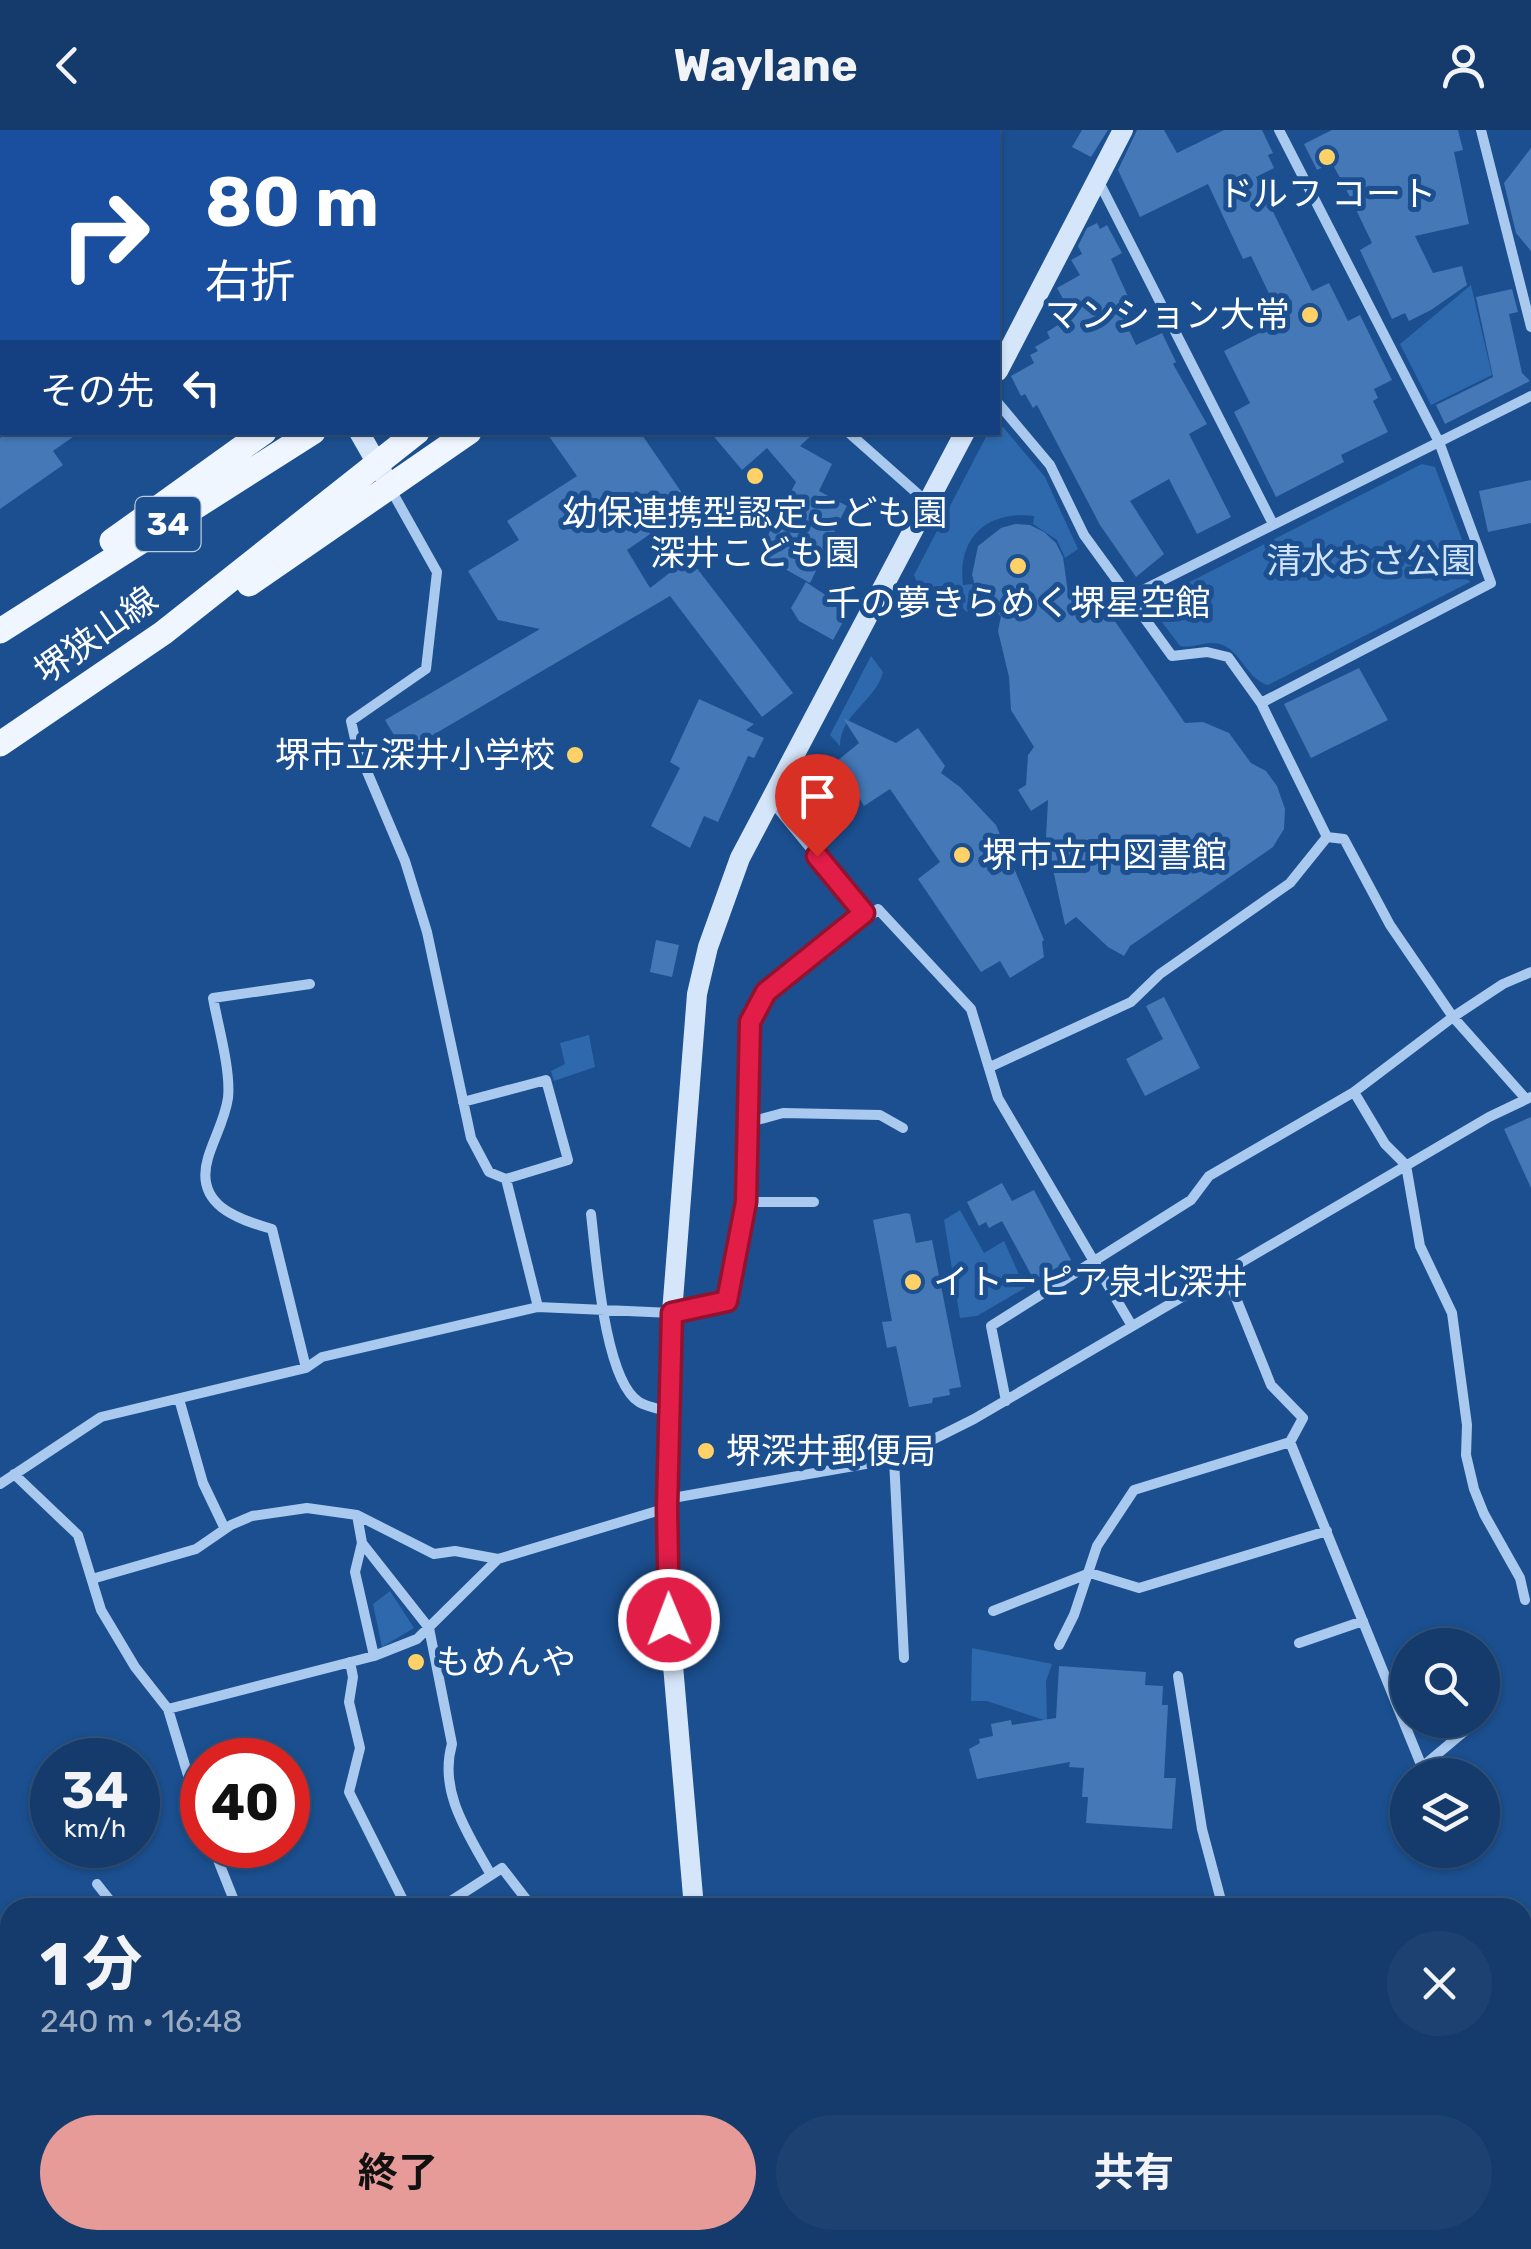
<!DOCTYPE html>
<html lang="ja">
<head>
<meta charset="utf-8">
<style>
	:root { --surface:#143b6b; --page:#1d4271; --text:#f1f3f6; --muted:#9dadc1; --line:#33557e; --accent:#e69b98 }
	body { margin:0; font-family:Rubik,"Noto Sans JP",sans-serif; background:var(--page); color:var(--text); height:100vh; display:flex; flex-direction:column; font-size:38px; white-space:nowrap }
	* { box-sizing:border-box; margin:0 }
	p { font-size:32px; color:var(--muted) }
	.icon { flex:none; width:55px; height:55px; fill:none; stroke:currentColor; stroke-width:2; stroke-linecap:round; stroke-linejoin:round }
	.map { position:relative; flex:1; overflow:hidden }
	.sheet { position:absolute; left:0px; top:1768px; width:1532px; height:352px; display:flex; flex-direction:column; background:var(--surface); border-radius:30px 30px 0 0; box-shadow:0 2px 8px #0004,0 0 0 2px var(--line) }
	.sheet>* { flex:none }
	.banner { position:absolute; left:0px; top:0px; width:1000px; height:305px; box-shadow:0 2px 8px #0004,0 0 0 2px var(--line); background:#1a4fa0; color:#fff; overflow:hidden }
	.tools { position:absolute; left:1390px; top:1498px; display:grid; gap:20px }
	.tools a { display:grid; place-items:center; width:110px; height:110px; border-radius:50%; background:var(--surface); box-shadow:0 2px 8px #0004,0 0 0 2px var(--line); font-size:50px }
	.speed { position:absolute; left:30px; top:1608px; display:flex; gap:20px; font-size:50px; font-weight:700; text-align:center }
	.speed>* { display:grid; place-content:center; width:130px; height:130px; border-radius:50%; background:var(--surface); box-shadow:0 2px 8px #0004,0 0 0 2px var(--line); line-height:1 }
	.speed small { font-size:25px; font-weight:400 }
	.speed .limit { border:15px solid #d22; background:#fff; color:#111 }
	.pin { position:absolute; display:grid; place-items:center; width:85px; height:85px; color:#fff; margin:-102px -42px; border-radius:50% 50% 50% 0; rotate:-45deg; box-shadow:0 0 10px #0007 }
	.pin .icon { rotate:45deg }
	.me { position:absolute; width:110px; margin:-55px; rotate:359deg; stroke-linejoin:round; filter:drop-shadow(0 0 8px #0008) }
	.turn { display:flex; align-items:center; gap:35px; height:210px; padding:0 40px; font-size:45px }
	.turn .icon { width:130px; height:130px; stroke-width:2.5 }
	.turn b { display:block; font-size:70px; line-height:85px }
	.then { display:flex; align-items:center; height:95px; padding:0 40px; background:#0003; gap:20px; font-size:38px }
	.round { display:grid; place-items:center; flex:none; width:105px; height:105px; border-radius:52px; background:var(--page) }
	.summary { display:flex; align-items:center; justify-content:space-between; height:170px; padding:0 40px }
	h1 { font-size:60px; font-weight:700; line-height:75px }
	.button { display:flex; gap:20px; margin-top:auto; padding:20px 40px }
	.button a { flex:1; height:115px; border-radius:60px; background:var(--accent); color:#111; font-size:40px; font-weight:700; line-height:115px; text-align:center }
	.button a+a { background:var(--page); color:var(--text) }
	header { display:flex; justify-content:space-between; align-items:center; height:130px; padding:0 40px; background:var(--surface); font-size:45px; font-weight:700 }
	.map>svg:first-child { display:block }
	.green { fill:#2e69ad }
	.building { fill:#4478b7 }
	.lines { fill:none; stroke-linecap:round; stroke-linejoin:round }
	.street { stroke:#a9c9ee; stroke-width:10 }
	.secondary { stroke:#d6e6fa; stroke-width:20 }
	.primary { stroke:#f0f6ff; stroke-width:25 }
	.route-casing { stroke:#92132f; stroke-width:25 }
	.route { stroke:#e11d48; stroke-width:18 }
	.poi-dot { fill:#ffd166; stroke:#1b4f8f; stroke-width:4 }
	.labels { text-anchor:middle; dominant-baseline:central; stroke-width:10; stroke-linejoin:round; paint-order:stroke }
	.shield { fill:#1b4f8f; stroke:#bbcadd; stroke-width:2.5 }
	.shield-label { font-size:32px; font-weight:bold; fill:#fff }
	.poi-label { font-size:35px; fill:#fff; stroke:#1b4f8f; text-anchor:start }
	.park-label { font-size:35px; fill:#cfe3fa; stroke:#1b4f8f }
	.street-label { font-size:35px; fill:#fff; stroke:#1b4f8f }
</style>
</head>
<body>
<header><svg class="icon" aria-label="back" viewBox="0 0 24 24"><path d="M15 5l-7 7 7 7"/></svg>Waylane<svg class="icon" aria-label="person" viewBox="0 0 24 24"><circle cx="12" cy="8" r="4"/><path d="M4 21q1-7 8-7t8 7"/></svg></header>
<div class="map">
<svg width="1531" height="2119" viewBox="0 0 1531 2119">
	<rect width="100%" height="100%" fill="#1b4f8f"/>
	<path class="green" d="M 1471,155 L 1492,245 L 1431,275 L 1400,214 Z
		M 1003,297 L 1045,347 L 1078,419 L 1065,428 L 1057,410 L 1033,394 L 1034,386 C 988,380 957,407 963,455 L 972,454 L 982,471 L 967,482 L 942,460 L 918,455 L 914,445 L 988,303 L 998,302 L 998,299 Z
		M 1422,334 L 1435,337 L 1474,442 L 1470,452 L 1268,555 C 1246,549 1242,521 1220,514 C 1206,510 1193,519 1180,516 L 1152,479 L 1156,469 Z
		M 871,526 L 883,542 C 876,571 840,584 840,616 L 830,605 Z
		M 589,905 L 595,937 L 554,951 L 551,941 L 565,934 L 560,913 Z
		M 960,1080 L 984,1123 L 1004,1111 L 1025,1158 L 977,1186 L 960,1188 L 944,1090 Z
		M 390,1461 L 414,1498 L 382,1517 L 373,1474 Z
		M 972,1518 L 1052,1534 L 1046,1551 L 1047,1591 L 987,1571 L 971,1571 Z"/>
	<path class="building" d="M 1082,0 L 1108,0 L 1091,27 L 1072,17 Z
		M 1137,0 L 1164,0 L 1177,23 L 1224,0 L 1262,0 L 1273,23 L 1268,25 L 1274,38 L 1256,47 L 1312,161 L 1329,153 L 1348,191 L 1360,185 L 1392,250 L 1374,259 L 1378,268 L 1373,271 L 1388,302 L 1341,325 L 1344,332 L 1276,367 L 1234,282 L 1250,273 L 1224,221 L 1279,193 L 1273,180 L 1276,178 L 1251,126 L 1243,129 L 1208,54 L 1140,87 L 1118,40 Z
		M 1332,0 L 1458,0 L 1463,20 L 1454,22 L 1469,94 L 1415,106 L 1433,143 L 1462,136 L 1467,155 L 1431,180 L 1409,191 L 1405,183 L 1392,189 L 1360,120 L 1372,113 L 1350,67 L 1332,33 L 1317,40 L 1304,14 Z
		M 1531,18 L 1531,121 L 1516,103 L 1504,53 Z
		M 1097,93 L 1100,99 L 1107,95 L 1122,123 L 1111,129 L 1129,169 L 1117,175 L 1136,215 L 1162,203 L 1176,232 L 1173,234 L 1207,294 L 1189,304 L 1231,387 L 1197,404 L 1169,349 L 1130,371 L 1164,424 L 1136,447 L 1100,395 L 1037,275 L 1033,278 L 1025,264 L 1021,266 L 1011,246 L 1034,233 L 1030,225 L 1038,221 L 1035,217 L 1050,208 L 1047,202 L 1064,191 L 1059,181 L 1067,176 L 1057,158 L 1080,145 L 1071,130 L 1082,124 L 1078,116 L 1087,98 Z
		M 1512,159 L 1518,182 L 1509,184 L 1522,243 L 1530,251 L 1445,294 L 1436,275 L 1493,247 L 1476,167 Z
		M 8,302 L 80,302 L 53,321 L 63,335 L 0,379 L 0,308 Z
		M 546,302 L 640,302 L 691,376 L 627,420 L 650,458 L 689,428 L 793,563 L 762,587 L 670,466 L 404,622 L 385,590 L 540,499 L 498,490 L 468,441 L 519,410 L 507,391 L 577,346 Z
		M 710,302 L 815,302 L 800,316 L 832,334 L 819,361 L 847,376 L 834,401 L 839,404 L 829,422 L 826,420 L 810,453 L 758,424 L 796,352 L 767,318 L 742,340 Z
		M 1531,350 L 1531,393 L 1488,402 L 1479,361 Z
		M 1015,394 L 1030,395 L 1044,402 L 1056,413 L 1063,427 L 1069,470 L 1090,455 L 1185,593 L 1203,592 L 1229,603 L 1251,633 L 1266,641 L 1277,656 L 1285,679 L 1284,699 L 1273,717 L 1130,816 L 1124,826 L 1108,817 L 1076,787 L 1065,795 L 1046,707 L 1048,670 L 1031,681 L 1018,660 L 1026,655 L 1028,625 L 1034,617 L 1011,580 L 1009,547 L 998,501 L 1001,486 L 984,472 L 976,459 L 972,445 L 978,416 L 1001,398 Z
		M 806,452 L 849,481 L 833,510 L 799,491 L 791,478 Z
		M 1359,538 L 1388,590 L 1311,628 L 1284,574 Z
		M 699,569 L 754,594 L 746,600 L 764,608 L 754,628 L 748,626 L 718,692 L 704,686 L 690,718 L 651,696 L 680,638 L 670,632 Z
		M 843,588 L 896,613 L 918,598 L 945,636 L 941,643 L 960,657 L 996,695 L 1044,810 L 1042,812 L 1044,827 L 1010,848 L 1000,831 L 981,842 L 918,749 L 940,732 L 890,659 L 864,676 L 837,631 L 859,613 Z
		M 656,810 L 679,815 L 672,847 L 650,842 Z
		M 1164,867 L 1200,938 L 1145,966 L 1126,929 L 1163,909 L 1146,876 Z
		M 1531,987 L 1531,1058 L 1504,999 Z
		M 1002,1053 L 1012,1071 L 1034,1060 L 1071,1130 L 1034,1150 L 1002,1091 L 989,1098 L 986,1092 L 979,1096 L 967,1072 Z
		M 906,1083 L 910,1084 L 916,1113 L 932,1110 L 961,1257 L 949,1259 L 950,1265 L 933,1268 L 932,1273 L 909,1277 L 896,1216 L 887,1218 L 882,1192 L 892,1191 L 873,1090 Z
		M 1059,1536 L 1146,1542 L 1145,1555 L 1163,1556 L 1162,1575 L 1168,1575 L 1164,1648 L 1176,1648 L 1172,1699 L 1086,1693 L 1088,1667 L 1082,1667 L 1084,1638 L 1069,1637 L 1070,1632 L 977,1649 L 969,1619 L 980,1613 L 979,1609 L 993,1606 L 991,1594 L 1011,1590 L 1012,1595 L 1056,1588 Z"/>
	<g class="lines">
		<path class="street" d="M 361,0 L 363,2
			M 1481,0 L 1531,197
			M 417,2 L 420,0
			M 0,25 L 2,28
			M 1099,52 L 1273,394
			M 0,278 L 2,281
			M 0,297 L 2,295
			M 848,302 L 928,373
			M 390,358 L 437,442 L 426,539 L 351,591 L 357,618 L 405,731 L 427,802 L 471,1008 L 489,1042 L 506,1049 L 538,1177 L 672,1183 L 727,1171 L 746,1072 L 750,892 L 766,862 L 864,783
			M 1129,467 L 1531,266
			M 1261,573 L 1491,453 L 1439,312 L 1279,0
			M 770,669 L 868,788 L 878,779 L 971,879 L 998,968 L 1132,1196
			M 1327,707 L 1344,709 L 1390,795 L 1453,887 L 1526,969
			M 990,937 L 1131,872 L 1160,844 L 1290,753 L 1327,707 L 1261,573 L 1228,527 L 1207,522 L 1172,526 L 1084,405 L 1050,335 L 998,273
			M 1354,962 L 1385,1014 L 1406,1035 L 1420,1116 L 1452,1183 L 1467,1295 L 1466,1325 L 1474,1359 L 1484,1384 L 1520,1448 L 1525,1470
			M 463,972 L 546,950 L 568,1030 L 506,1049
			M 750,992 L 783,983 L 880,985 L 903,998
			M 746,1072 L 814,1072
			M 591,1084 C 596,1125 604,1250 639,1272 C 647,1277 660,1279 669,1282
			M 1225,1141 L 1271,1255 L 1303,1288 L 1290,1312 L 1422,1637 L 1472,1595
			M 306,1238 L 272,1099 C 237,1089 194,1075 208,1028 C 214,1008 225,989 228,968 C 231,940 218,896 213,868 L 310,854
			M 179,1269 L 203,1353 L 225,1399
			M 1006,1271 L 991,1196 L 1191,1070 L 1209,1046 L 1354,962 L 1453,887 L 1503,854 L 1531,842
			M 894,1329 L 904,1528
			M 14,1344 L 78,1405 L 101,1480 L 135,1537 L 168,1579 L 202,1692
			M 0,1354 L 101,1287 L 306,1238 L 322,1227 L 538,1177
			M 667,1369 L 894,1329 L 974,1289 L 1489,987 L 1531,967
			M 357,1385 L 362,1413 L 429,1498 L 452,1614 C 438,1662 469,1705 491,1745
			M 362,1413 L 355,1442 L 374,1526
			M 92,1449 L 196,1419 L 231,1395 L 252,1386 L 307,1378 L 357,1385 L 434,1424 L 455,1421 L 498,1429
			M 993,1481 L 1090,1443 L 1139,1458 L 1327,1401
			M 1299,1513 L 1363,1491
			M 1059,1515 L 1074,1485 L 1097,1416 L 1134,1360 L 1290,1312
			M 350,1532 L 353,1547 L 349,1572 L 360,1618 L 349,1662 L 407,1778
			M 1178,1546 L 1202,1699 L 1223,1778
			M 168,1579 L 374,1526 L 417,1509 L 498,1429 L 667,1378
			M 212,1715 L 237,1778
			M 97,1754 L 116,1778
			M 440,1778 L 502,1738 L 533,1778
			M 0,1985 L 10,1980
			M 1522,2034 L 1531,2032
			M 0,2090 L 10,2057
			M 263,2110 L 267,2119
			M 802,2110 L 808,2119
			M 1418,2110 L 1419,2115 L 1449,2110
			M 1473,2110 L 1487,2119"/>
		<path class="secondary" d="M 171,0 L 172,2
			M 998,241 L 1123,0
			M 359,302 L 383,344
			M 694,1778 L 669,1489 L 667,1378 L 672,1183 L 697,864 L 708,817 L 740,728 L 965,302
			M 1522,1891 L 1531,1889"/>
		<path class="primary" d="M 683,2 L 686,0
			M 756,2 L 759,0
			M 803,2 L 806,0
			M 872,2 L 876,0
			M 112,411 L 264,302
			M 249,454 L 469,302
			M 0,501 L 313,302
			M 0,614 L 163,503 L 417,302
			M 1217,2110 L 1219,2119
			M 697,2119 L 729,2110"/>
	</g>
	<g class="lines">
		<defs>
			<path id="route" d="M 669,1490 L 667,1378 L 672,1183 L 727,1171 L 746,1072 L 750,892 L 766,862 L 864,783 L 817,726"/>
		</defs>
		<use href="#route" class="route-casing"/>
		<use href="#route" class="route"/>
	</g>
	<g class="poi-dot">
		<circle cx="1327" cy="27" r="10"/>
		<circle cx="1310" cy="185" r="10"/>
		<circle cx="755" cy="346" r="10"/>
		<circle cx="1018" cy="436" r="10"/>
		<circle cx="575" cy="625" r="10"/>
		<circle cx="962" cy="725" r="10"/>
		<circle cx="913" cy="1152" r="10"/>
		<circle cx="706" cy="1321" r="10"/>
		<circle cx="416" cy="1532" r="10"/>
	</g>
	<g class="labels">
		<rect class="shield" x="135.5" y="367" width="65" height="54" rx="8"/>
		<g class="shield-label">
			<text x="168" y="394">34</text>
		</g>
		<g class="poi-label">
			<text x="1327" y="64" text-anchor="middle">ドルフ コート</text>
			<text x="1290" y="185" text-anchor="end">マンション大常</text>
			<text x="755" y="383" text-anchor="middle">幼保連携型認定こども園<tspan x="755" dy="40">深井こども園</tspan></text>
			<text x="1018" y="473" text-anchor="middle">千の夢きらめく堺星空館</text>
			<text x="555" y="625" text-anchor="end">堺市立深井小学校</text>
			<text x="982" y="725">堺市立中図書館</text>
			<text x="933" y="1152">イトーピア泉北深井</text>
			<text x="726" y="1321">堺深井郵便局</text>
			<text x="436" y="1532">もめんや</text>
		</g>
		<g class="park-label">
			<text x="1371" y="431">清水おさ公園</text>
		</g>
		<g class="street-label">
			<text transform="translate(96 505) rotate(-35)">堺狭山線</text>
		</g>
	</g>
</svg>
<div class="tools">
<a><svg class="icon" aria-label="search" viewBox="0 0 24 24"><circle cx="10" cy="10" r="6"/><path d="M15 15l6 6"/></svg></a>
<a><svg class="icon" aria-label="layers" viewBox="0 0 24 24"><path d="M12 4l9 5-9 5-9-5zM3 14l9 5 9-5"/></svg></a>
</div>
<div class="speed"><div>34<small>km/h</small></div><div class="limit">40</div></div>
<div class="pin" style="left:817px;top:726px;background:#d93025"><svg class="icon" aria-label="arrive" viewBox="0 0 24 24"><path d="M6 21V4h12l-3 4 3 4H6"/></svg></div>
<svg class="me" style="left:669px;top:1490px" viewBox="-20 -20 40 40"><circle r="17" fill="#e11d48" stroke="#fff" stroke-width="3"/><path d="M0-11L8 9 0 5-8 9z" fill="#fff"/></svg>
<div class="banner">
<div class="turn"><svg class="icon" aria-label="right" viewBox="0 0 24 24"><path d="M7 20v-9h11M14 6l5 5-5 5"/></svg><div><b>80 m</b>右折</div></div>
<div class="then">その先<svg class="icon" aria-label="left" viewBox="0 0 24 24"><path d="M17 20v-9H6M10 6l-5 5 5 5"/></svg></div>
</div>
<section class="sheet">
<div class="summary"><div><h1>1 分</h1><p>240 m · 16:48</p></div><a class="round"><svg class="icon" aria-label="close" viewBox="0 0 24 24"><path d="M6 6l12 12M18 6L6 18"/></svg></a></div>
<div class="button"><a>終了</a><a>共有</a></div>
</section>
</div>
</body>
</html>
